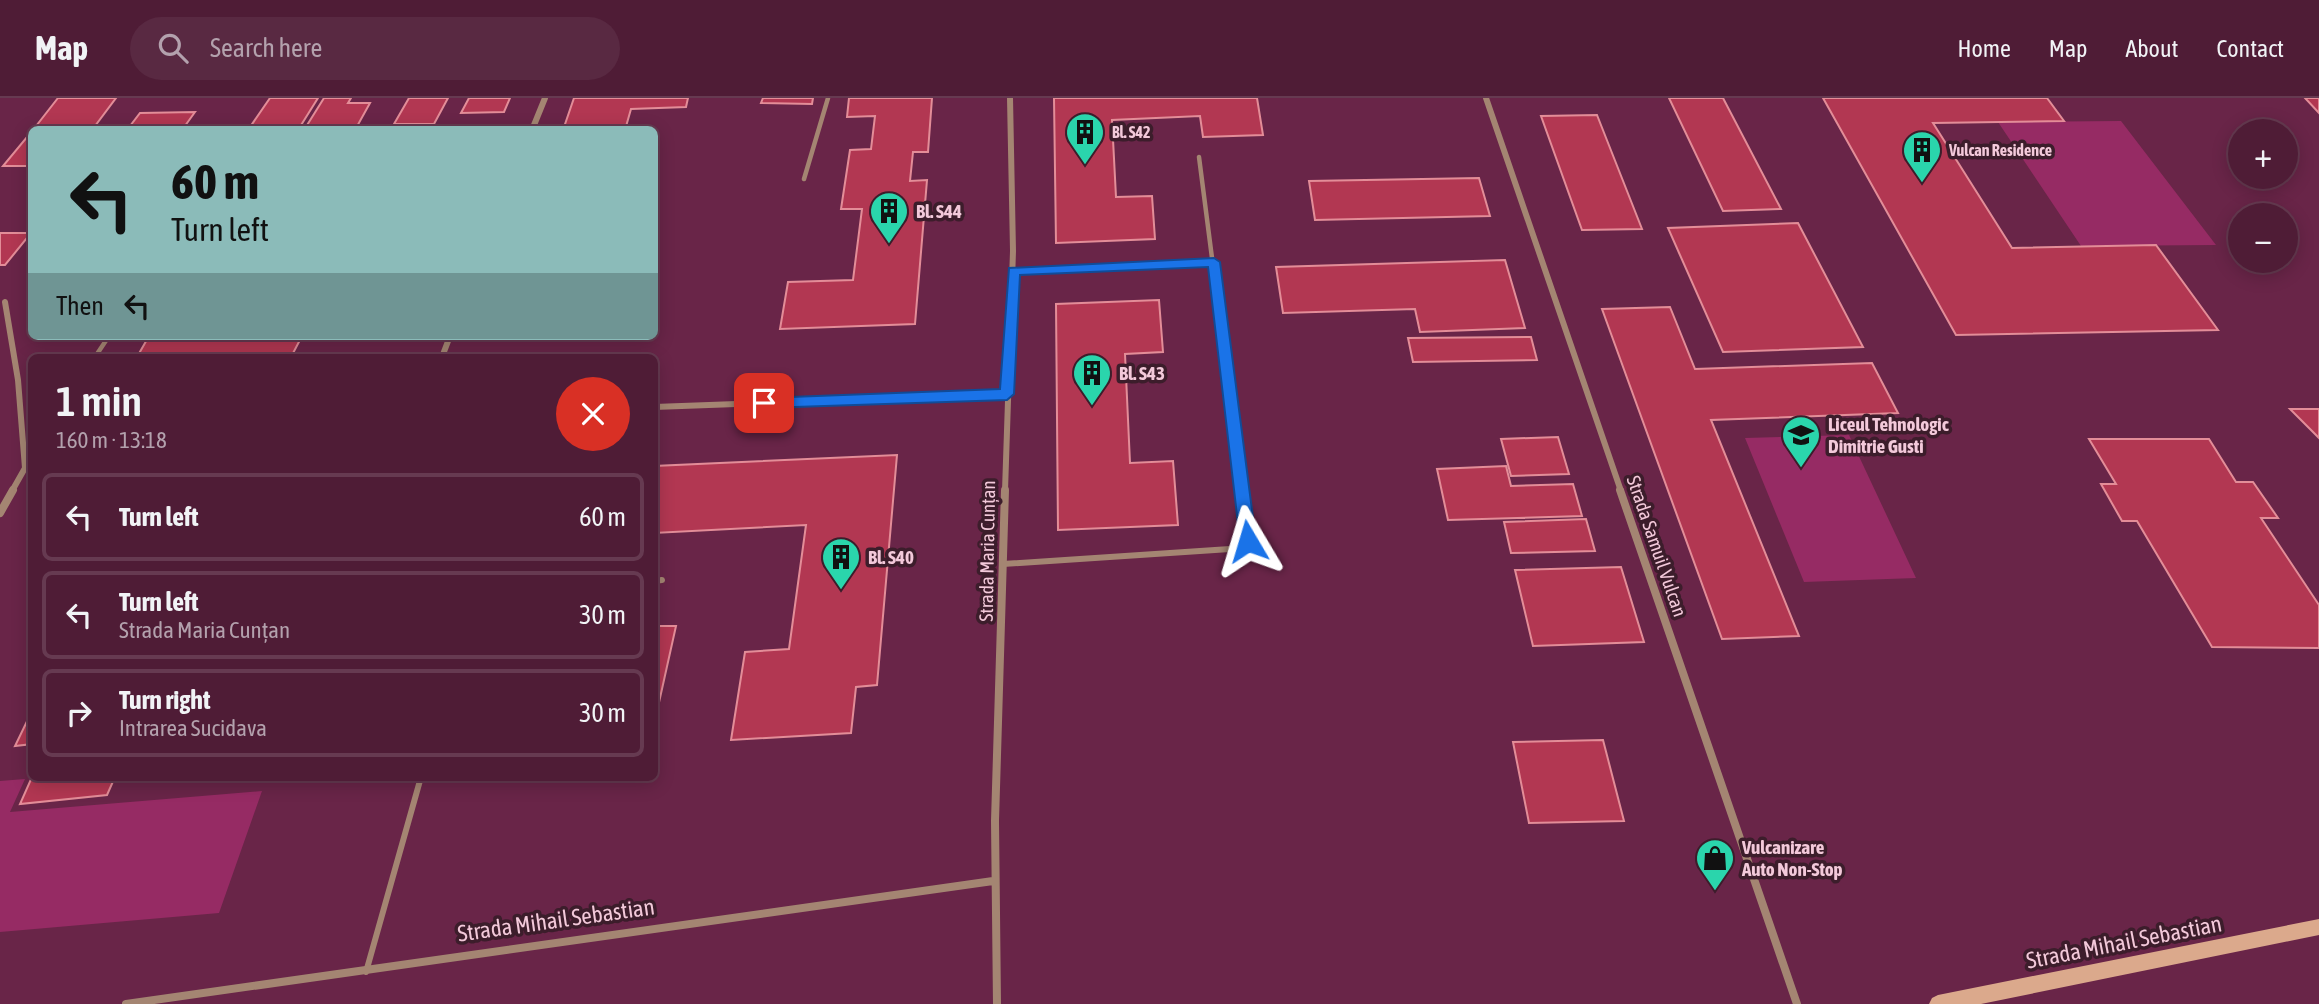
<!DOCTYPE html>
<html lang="en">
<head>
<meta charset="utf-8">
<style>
	:root { --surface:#4f1c36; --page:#592942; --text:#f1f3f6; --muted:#b3a1ad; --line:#663a51 }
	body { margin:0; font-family:"Asap Condensed",sans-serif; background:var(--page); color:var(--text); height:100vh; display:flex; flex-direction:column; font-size:26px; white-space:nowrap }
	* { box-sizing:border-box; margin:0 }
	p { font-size:23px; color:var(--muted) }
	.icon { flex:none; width:38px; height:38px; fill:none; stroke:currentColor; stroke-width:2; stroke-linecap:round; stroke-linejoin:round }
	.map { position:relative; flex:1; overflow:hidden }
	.side { position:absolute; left:28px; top:256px; width:630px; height:427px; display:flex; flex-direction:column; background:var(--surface); border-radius:10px; box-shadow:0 4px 18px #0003,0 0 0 2px var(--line) }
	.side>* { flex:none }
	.top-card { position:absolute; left:28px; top:28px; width:630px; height:214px; border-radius:10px; box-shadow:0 4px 18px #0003,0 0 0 2px var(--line); background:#8bbbb9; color:#111; overflow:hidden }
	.tools { position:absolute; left:2228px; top:21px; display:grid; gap:14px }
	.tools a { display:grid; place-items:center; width:70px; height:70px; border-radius:50%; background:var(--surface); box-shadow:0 4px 18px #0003,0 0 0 2px var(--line); font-size:35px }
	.pin { position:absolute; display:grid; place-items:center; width:60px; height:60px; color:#fff; margin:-30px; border-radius:14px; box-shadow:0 4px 10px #0006 }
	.me { position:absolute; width:77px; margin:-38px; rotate:353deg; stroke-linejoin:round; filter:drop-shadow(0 0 5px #0008) }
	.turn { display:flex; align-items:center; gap:24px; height:147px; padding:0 28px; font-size:32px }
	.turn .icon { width:91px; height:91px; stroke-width:2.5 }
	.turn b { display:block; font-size:49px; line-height:60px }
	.then { display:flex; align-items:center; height:66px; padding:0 28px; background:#0003; gap:14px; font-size:26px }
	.round { display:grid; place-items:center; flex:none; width:74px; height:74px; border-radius:37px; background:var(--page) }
	.headline { display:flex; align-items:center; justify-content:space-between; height:119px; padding:0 28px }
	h1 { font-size:42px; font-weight:600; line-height:52px }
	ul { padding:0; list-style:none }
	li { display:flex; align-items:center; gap:21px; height:88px; margin:0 14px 10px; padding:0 14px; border:4px solid var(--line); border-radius:10px }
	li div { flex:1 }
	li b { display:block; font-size:26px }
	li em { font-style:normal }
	header { display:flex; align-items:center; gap:42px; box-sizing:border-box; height:98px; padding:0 35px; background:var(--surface); border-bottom:2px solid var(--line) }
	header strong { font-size:33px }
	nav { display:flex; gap:38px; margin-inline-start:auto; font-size:24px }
	.search { width:490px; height:63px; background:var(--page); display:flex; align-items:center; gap:18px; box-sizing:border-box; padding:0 24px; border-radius:38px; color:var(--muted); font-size:26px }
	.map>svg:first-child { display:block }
	.green { fill:#962b64 }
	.building { fill:#b23752; stroke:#e38d98; stroke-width:2 }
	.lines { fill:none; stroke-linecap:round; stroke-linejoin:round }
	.service-far1 { stroke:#a48572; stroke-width:4.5 }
	.service { stroke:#a48572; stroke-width:6 }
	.minor-far1 { stroke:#a48572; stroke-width:6 }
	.minor { stroke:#a48572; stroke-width:8 }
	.secondary { fill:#dba98c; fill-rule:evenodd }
	.route { fill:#1a73e8; stroke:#114b97; stroke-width:2 }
	.labels { text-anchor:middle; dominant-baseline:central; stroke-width:7; stroke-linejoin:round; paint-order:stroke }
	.far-poi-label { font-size:16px; font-weight:bold; fill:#f3c9da; stroke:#3c1d2b; text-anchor:start }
	.poi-label { font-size:19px; font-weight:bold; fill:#f3c9da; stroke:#3c1d2b; text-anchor:start }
	.street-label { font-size:19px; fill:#f3c9da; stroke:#3c1d2b }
	.near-street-label { font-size:23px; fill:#f3c9da; stroke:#3c1d2b }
</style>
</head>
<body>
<header>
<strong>Map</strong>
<div class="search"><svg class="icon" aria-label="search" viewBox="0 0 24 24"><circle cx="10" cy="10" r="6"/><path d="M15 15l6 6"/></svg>Search here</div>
<nav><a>Home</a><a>Map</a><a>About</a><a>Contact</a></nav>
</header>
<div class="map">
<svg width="2319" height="906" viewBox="0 0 2319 906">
	<rect width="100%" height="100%" fill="#692548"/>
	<path class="green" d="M 2121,23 L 2216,147 L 2081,148 L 1998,24 Z
		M 1849,337 L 1916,480 L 1804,484 L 1745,340 Z
		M 25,681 L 10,714 L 262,693 L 219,815 L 0,834 L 0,683 Z"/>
	<path class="building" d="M 58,0 L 116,0 L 92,32 L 33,32 Z
		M 270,0 L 318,0 L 298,32 L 248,32 Z
		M 324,0 L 351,0 L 348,5 L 370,5 L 355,32 L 304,32 Z
		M 409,0 L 448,0 L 434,26 L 394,26 Z
		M 469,0 L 510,0 L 504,14 L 461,15 Z
		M 574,0 L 688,0 L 686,9 L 631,11 L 625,32 L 563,32 Z
		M 763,0 L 813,0 L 812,6 L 761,5 Z
		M 849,0 L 932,0 L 928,54 L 913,54 L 910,83 L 927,82 L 915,226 L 780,231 L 788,184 L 853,182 L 862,111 L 841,111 L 850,52 L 871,51 L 875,18 L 847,19 Z
		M 1054,0 L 1257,0 L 1263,37 L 1203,39 L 1200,18 L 1112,22 L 1116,99 L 1152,98 L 1155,141 L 1056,145 Z
		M 1669,0 L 1723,0 L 1781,111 L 1723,113 Z
		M 1823,0 L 2047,0 L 2064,23 L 1933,25 L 2012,150 L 2156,147 L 2218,232 L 1956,237 Z
		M 2305,0 L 2319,0 L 2319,15 Z
		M 195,14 L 182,32 L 127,32 L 140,15 Z
		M 1597,17 L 1642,131 L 1582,132 L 1541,18 Z
		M 32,33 L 32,68 L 3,68 Z
		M 1479,80 L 1490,118 L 1315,122 L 1309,83 Z
		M 1798,125 L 1863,249 L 1723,254 L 1668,130 Z
		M 0,135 L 31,135 L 5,167 L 0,167 Z
		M 1505,162 L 1525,230 L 1420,234 L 1415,211 L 1283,215 L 1276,169 Z
		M 1159,202 L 1163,254 L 1125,256 L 1130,365 L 1173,363 L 1178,427 L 1058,432 L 1056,206 Z
		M 1670,209 L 1695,271 L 1872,265 L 1898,315 L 1711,322 L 1799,538 L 1722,541 L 1602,211 Z
		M 149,238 L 268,238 L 266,241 L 301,240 L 291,259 L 137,259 Z
		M 1531,239 L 1537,262 L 1413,264 L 1408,240 Z
		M 2290,311 L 2319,311 L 2319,340 Z
		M 1558,339 L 1569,376 L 1511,378 L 1501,341 Z
		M 2089,341 L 2209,341 L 2236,384 L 2253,384 L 2278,420 L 2261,420 L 2319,507 L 2319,550 L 2212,549 L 2137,423 L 2122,423 L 2101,386 L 2116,386 Z
		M 897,357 L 877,587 L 856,589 L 851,635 L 731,642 L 745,554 L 789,551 L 806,427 L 654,435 L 654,368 Z
		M 1506,368 L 1511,388 L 1573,386 L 1582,418 L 1448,422 L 1437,371 Z
		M 1586,421 L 1595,453 L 1511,455 L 1504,424 Z
		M 1621,469 L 1644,544 L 1533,548 L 1515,472 Z
		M 654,528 L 676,528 L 658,609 L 654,609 Z
		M 32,613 L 32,646 L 15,648 Z
		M 1603,642 L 1624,723 L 1529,725 L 1513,644 Z
		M 32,679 L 115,679 L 107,697 L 20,706 Z"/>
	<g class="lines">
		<path class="service-far1" d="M 1199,59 L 1242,393
			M 804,81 L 828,0
			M 1013,173 L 1214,164
			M 95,259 L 109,238
			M 25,370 L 32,360"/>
		<path class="service" d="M 1003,466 L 1245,450 L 1248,443 L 1241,392
			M 654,483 L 662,482
			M 366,874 L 421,679"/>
		<path class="minor-far1" d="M 1486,0 L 1621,393
			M 532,32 L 545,0
			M 5,204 L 18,282 L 25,370 L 12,393
			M 442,259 L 450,238
			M 654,309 L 1007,296
			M 1005,393 L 1013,153 L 1010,0"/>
		<path class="minor" d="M 1620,392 L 1797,906
			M 0,415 L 13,392
			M 126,906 L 993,783
			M 997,906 L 995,723 L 1005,392"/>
		<path class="secondary" d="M 2319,821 L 2319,837 L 1981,906 L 1929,906 L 1932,900 L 1938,897 Z"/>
	</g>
	<path class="route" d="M 1214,160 L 1220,164 L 1256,443 L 1248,449 L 1240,443 L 1208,169 L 1020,177 L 1014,296 L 1007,302 L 764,310 L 757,305 L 764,300 L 1000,291 L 1009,170 Z"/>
	<defs>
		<symbol id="building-pin" viewBox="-11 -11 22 30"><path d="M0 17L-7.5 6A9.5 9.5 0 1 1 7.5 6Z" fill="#2ad5ac" stroke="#3c1d2b"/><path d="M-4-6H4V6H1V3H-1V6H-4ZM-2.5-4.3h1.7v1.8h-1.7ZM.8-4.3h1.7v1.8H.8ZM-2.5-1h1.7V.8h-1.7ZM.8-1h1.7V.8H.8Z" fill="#111"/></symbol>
		<symbol id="school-pin" viewBox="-11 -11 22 30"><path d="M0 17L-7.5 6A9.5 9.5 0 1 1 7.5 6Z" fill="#2ad5ac" stroke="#3c1d2b"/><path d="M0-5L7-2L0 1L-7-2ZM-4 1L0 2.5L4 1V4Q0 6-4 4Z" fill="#111"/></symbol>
		<symbol id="shop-pin" viewBox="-11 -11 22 30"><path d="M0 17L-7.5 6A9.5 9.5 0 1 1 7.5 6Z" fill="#2ad5ac" stroke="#3c1d2b"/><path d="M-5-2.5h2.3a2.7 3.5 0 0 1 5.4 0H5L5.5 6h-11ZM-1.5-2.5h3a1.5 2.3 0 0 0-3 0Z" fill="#111"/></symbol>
	</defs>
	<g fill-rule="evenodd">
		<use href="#building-pin" x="1063" y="12" width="44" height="60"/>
		<use href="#building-pin" x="1900" y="30" width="44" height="60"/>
		<use href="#building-pin" x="867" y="91" width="44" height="60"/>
		<use href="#building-pin" x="1070" y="253" width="44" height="60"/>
		<use href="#school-pin" x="1779" y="315" width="44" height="60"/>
		<use href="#building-pin" x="819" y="437" width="44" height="60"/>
		<use href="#shop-pin" x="1693" y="738" width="44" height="60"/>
	</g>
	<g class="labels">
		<g class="far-poi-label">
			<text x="1112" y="34">Bl. S42</text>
			<text x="1949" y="52">Vulcan Residence</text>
		</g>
		<g class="poi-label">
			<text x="916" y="113">Bl. S44</text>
			<text x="1119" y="275">Bl. S43</text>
			<text x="1828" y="326">Liceul Tehnologic<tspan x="1828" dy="22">Dimitrie Gusti</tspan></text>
			<text x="868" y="459">Bl. S40</text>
			<text x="1742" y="749">Vulcanizare<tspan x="1742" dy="22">Auto Non-Stop</tspan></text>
		</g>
		<g class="street-label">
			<text transform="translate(1657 448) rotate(71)">Strada Samuil Vulcan</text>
			<text transform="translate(987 453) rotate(-89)">Strada Maria Cunțan</text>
		</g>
		<g class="near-street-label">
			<text transform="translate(556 822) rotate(-8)">Strada Mihail Sebastian</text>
			<text transform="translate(2124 844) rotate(-11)">Strada Mihail Sebastian</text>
		</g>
	</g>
</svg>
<div class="tools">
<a>+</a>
<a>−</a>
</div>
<div class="pin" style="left:764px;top:305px;background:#d93025"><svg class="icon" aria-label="arrive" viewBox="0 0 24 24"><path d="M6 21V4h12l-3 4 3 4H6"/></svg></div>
<svg class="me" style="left:1248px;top:443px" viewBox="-20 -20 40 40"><path d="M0-17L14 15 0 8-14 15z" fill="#1a73e8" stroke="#fff" stroke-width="4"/></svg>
<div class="top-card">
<div class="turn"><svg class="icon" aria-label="left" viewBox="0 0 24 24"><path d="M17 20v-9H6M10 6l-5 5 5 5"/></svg><div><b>60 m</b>Turn left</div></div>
<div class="then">Then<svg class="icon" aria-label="left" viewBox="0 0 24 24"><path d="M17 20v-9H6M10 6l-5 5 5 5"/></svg></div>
</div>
<section class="side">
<div class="headline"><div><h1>1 min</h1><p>160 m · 13:18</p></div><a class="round" style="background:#d93025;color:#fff"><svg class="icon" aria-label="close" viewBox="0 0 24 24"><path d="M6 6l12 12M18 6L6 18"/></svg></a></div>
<ul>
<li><svg class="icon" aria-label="left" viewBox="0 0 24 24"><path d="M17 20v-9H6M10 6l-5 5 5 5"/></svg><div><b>Turn left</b></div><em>60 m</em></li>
<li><svg class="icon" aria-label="left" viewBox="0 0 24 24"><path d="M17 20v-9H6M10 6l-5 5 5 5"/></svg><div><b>Turn left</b><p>Strada Maria Cunțan</p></div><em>30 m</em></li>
<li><svg class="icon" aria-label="right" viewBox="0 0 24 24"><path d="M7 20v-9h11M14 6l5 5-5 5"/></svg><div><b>Turn right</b><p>Intrarea Sucidava</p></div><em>30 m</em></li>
</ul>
</section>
</div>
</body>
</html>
